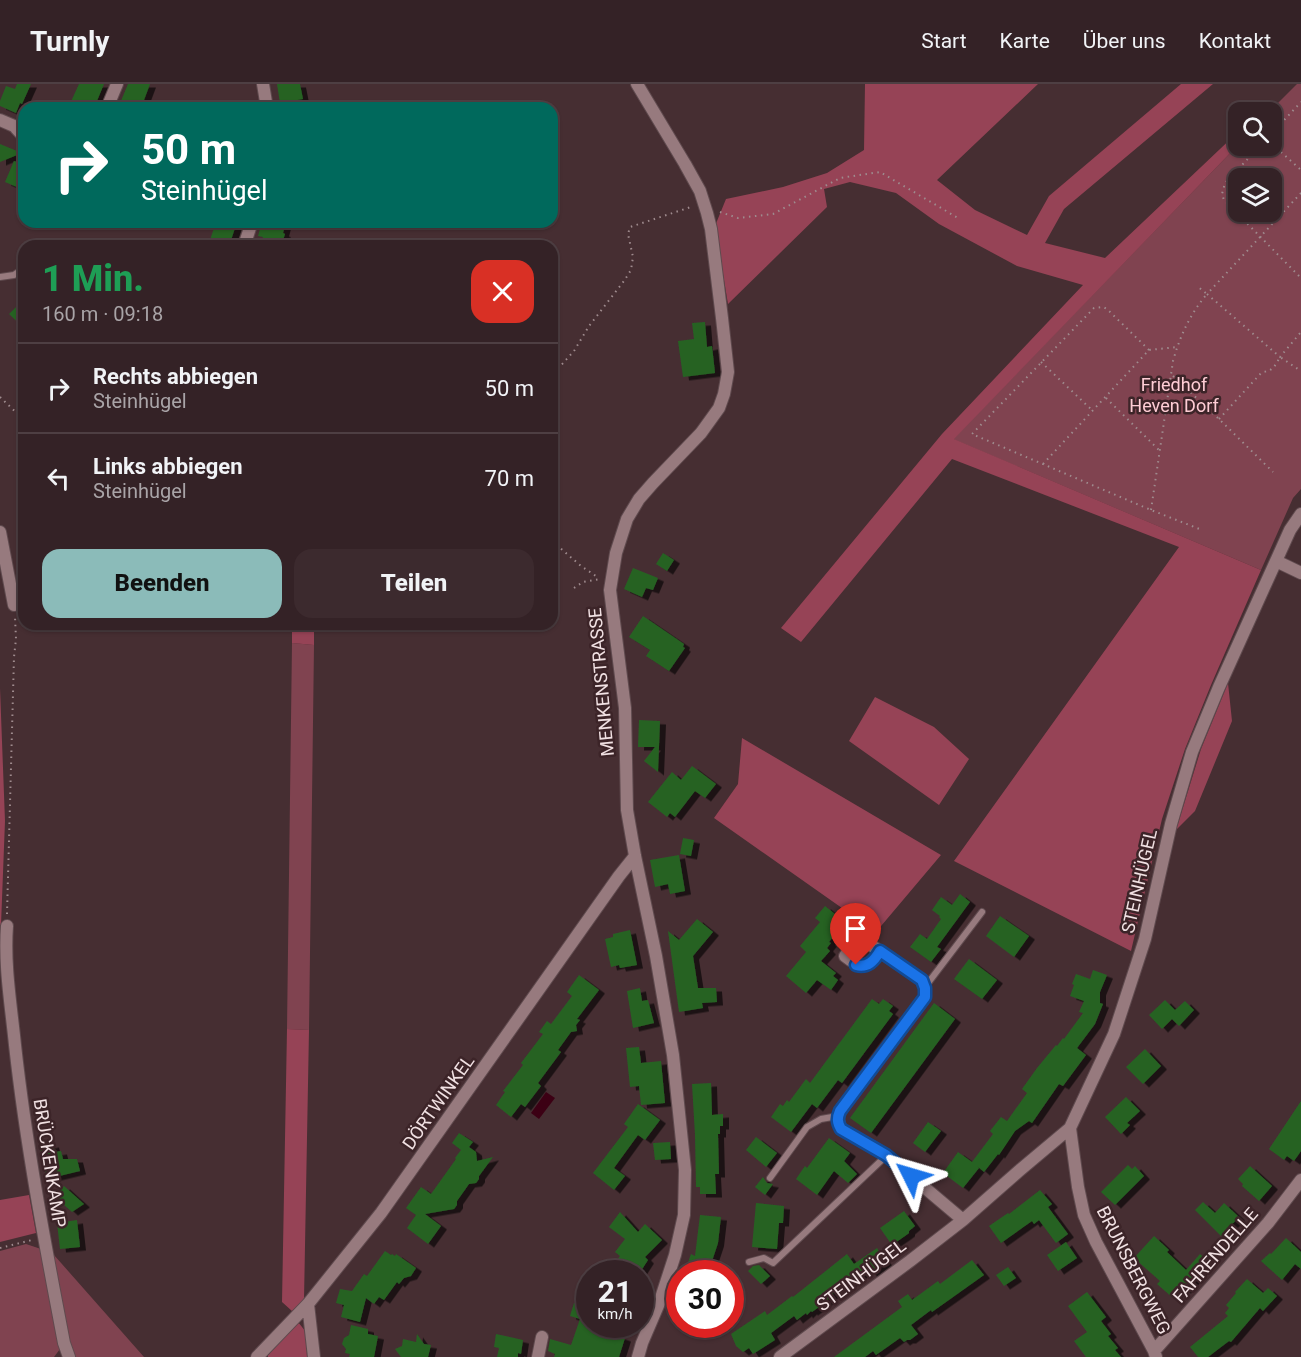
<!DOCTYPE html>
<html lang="de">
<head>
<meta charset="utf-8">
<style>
	:root { --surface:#342226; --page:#3c2a2e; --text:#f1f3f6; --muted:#a9a4a7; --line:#4e3f43; --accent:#8bbbb9 }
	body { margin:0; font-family:Roboto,sans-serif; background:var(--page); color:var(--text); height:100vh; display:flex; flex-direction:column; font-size:22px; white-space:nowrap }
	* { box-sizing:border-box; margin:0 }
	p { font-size:20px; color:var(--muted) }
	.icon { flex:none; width:33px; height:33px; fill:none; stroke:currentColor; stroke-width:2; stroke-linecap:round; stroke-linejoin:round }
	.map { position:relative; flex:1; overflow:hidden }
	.panel { position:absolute; left:18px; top:156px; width:540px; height:390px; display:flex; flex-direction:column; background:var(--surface); border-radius:18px; box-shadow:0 2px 4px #0004,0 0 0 2px var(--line) }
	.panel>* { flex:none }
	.guide { position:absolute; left:18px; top:18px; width:540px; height:126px; border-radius:18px; box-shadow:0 2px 4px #0004,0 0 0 2px var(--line); background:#00695c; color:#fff; overflow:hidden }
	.buttons { position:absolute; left:1228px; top:18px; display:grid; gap:12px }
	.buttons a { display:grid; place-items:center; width:54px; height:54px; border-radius:12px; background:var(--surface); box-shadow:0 2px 4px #0004,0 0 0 2px var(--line); font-size:30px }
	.speed { position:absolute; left:576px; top:1176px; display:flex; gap:12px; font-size:30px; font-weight:700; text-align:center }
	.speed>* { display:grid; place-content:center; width:78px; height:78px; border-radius:50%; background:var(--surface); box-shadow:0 2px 4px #0004,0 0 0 2px var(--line); line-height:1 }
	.speed small { font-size:15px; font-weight:400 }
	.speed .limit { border:9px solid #d22; background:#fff; color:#111 }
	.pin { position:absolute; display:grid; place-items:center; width:51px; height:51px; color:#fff; margin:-62px -26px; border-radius:50% 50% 50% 0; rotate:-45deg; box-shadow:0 0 6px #0007 }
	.pin .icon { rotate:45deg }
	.me { position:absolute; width:66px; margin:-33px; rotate:310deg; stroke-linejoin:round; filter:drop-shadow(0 0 4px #0008) }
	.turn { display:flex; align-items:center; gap:21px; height:126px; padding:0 24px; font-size:27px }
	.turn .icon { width:78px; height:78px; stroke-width:2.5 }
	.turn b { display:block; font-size:42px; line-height:51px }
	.round { display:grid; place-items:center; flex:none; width:63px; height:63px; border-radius:18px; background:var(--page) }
	.headline { display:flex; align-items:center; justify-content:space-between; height:102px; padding:0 24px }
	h1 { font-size:36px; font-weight:800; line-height:45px; color:#1e9e55 }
	.primary-button { display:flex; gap:12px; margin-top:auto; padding:12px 24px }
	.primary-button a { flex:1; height:69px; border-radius:18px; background:var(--accent); color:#111; font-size:24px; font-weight:800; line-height:69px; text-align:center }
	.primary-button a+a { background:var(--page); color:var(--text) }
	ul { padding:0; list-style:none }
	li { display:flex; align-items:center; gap:18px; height:90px; padding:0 24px; border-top:2px solid var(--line) }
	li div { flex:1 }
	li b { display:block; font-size:22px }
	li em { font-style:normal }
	header { display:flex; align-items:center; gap:36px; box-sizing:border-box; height:84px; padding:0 30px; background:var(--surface); border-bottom:2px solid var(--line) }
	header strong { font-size:28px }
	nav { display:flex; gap:33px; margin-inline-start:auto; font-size:21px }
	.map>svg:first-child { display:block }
	.green { fill:#804350; fill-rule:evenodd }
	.forest { fill:#964356 }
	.water { fill:#3c0014 }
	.building { fill:#266224; filter:url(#shadow) }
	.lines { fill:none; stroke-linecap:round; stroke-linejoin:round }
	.service-casing { stroke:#5f4a4e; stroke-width:8 }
	.minor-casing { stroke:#5f4a4e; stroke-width:14 }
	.path { stroke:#9f8b8e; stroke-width:2; stroke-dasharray:1.5 4.5; stroke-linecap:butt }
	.service { stroke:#977a7e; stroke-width:6 }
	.minor { stroke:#977a7e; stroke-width:12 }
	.route-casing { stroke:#114b97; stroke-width:15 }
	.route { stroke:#1a73e8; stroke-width:10 }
	.labels { text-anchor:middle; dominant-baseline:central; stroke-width:5; stroke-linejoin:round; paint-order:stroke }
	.park-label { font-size:18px; fill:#ffcdd5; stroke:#3c2428 }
	.street-label { font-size:18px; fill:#f1e1e3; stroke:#3c2428 }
</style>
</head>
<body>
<header>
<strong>Turnly</strong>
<nav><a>Start</a><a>Karte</a><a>Über uns</a><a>Kontakt</a></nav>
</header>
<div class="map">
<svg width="1301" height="1273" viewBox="0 0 1301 1273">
	<defs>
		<filter id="shadow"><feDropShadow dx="6" dy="3.5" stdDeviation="0" flood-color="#0009"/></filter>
	</defs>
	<rect width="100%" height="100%" fill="#462e32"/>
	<path class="green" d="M 1297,0 L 1301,0 L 1301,405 L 1293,414 L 1261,486 L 953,355 L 1239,60 L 1239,62 L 1272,62 L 1272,28 L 1269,28 ZM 1239,94 L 1272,94 L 1272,128 L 1239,128 Z
		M 292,559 L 314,561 L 309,946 L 287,945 Z
		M 26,1160 L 41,1165 L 60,1265 L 54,1273 L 0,1273 L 0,1167 Z
		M 54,1171 L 144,1273 L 75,1273 L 67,1253 Z"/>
	<path class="forest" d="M 865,0 L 1038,0 L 937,96 L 975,126 L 1027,151 L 1049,112 L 1181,0 L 1213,0 L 1064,125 L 1045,159 L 1105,174 L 1239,47 L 1239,60 L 954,355 L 1261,486 L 1211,601 L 1185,665 L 1162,735 L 1131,867 L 954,777 L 1179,463 L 952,375 L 801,558 L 781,544 L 942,350 L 1083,201 L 1017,182 L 939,140 L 896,109 L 850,98 L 824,105 L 827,123 L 728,220 L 715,142 L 726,115 L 783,103 L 827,89 L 864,66 Z
		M 292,540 L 314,540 L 314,561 L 292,559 Z
		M 1228,599 L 1232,637 L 1195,727 L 1176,746 L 1201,665 Z
		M 0,604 L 5,737 L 1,841 L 0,841 Z
		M 875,613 L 934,643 L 969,675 L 939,721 L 849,657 Z
		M 742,654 L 941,771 L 876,848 L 714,734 L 738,700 Z
		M 287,945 L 309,946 L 304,1216 L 292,1227 L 282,1218 Z
		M 29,1111 L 36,1149 L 0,1158 L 0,1116 Z
		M 298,1238 L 306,1248 L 307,1273 L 268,1273 L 268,1271 Z"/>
	<path class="water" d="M 546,1008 L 555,1014 L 539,1035 L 531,1029 Z"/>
	<path class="building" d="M 17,0 L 31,0 L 22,20 L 20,19 L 16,29 L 0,22 L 0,17 L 6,2 L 15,5 Z
		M 79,0 L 104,0 L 94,24 L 68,24 Z
		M 128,0 L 150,0 L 141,24 L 118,24 Z
		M 277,0 L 300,0 L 303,15 L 280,19 Z
		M 0,60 L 22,69 L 0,78 Z
		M 14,77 L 24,81 L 24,106 L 5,98 Z
		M 216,138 L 237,138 L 229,162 L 210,156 Z
		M 262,138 L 286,138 L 283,149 L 285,150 L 281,162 L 260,162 L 263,153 L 258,152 Z
		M 24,215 L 24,244 L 9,230 Z
		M 705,238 L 707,263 L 712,262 L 715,289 L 683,293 L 678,257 L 694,255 L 692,239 Z
		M 663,469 L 674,476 L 667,487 L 656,480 Z
		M 633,484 L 658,494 L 653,506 L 646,504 L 642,513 L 624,505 Z
		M 643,532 L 684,560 L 683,563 L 685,564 L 669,587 L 646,572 L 650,566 L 629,553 Z
		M 639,636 L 660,637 L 658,688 L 644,677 L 655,663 L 638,663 Z
		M 692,682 L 716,700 L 705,714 L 695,707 L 675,733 L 670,729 L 667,733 L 648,718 L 672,688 L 681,696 Z
		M 683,754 L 694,756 L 691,772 L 680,770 Z
		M 679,771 L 685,807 L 670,810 L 668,800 L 655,803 L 650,776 Z
		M 960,810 L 970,818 L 937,863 L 941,865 L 931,878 L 910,863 L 920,850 L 927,855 L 941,835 L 939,833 L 940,832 L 932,826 L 941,813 L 952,821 Z
		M 825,822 L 835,830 L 839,825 L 849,833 L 829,858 L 831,859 L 827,864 L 830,867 L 821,877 L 836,889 L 833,892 L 838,896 L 831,906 L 817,896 L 806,909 L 786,892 L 806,868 L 800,862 L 820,838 L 815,834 Z
		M 1000,832 L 1029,852 L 1014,873 L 986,852 Z
		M 697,835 L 713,848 L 693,872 L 698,904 L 716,904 L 717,918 L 702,919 L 703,924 L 679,928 L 668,847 L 679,856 Z
		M 630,846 L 637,881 L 620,884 L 619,881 L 611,883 L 605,855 L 613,853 L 613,850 Z
		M 969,875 L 997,896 L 982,915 L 954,895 Z
		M 1093,886 L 1107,891 L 1100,908 L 1100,919 L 1103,920 L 1095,940 L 1077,964 L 1086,971 L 1063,1002 L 1059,1000 L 1032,1039 L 1029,1037 L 1015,1047 L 999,1071 L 998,1070 L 984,1088 L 977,1082 L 979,1084 L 963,1104 L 943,1089 L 958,1068 L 972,1078 L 993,1050 L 990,1047 L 1001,1033 L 1007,1037 L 1027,1009 L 1022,1005 L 1037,984 L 1056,961 L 1057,962 L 1063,954 L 1064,955 L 1083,929 L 1079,928 L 1084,917 L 1070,912 L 1074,901 L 1072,900 L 1076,890 L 1090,895 Z
		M 579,891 L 599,906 L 577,935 L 580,936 L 576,941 L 577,947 L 571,948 L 558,966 L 561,968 L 538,999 L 541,1002 L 525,1023 L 521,1020 L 511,1033 L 496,1021 L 505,1008 L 503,1007 L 523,981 L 521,979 L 543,950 L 539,948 L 547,937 L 551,940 L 572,912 L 567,908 Z
		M 640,904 L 642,917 L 648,916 L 654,939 L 633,944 L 627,907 Z
		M 872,915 L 879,920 L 883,915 L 893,922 L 889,927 L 893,930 L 842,999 L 838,996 L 817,1024 L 812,1020 L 791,1048 L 771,1033 L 780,1020 L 783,1022 L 787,1016 L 789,1018 L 806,995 L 810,999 Z
		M 1165,916 L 1175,926 L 1185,917 L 1194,926 L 1179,942 L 1172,935 L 1162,945 L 1149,931 Z
		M 934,919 L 955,935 L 871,1049 L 850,1034 Z
		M 639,963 L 641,979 L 661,977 L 665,1019 L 641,1021 L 639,1002 L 630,1003 L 626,964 Z
		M 1145,965 L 1161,982 L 1143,1000 L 1126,983 Z
		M 711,999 L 712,1031 L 723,1030 L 723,1042 L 720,1042 L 720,1050 L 718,1050 L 719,1090 L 715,1090 L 716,1110 L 700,1110 L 700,1103 L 696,1103 L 695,1051 L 692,1000 Z
		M 1126,1013 L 1140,1027 L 1127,1039 L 1130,1041 L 1121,1050 L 1105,1033 Z
		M 1301,1017 L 1301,1067 L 1294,1077 L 1287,1072 L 1284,1076 L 1269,1065 Z
		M 638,1020 L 660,1036 L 645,1056 L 638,1051 L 614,1084 L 625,1092 L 614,1106 L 593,1089 L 628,1043 L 624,1040 Z
		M 928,1038 L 941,1047 L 925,1068 L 913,1059 Z
		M 459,1049 L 473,1058 L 469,1063 L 476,1068 L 477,1077 L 493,1073 L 479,1092 L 479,1095 L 476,1099 L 469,1100 L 457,1117 L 457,1121 L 454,1125 L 425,1130 L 441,1142 L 428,1160 L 407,1144 L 416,1131 L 406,1124 L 421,1103 L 431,1110 L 456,1075 L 455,1074 L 461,1066 L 452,1059 Z
		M 756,1053 L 777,1069 L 766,1083 L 746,1066 Z
		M 829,1054 L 850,1069 L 844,1077 L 857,1090 L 848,1099 L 834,1087 L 817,1111 L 796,1095 L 805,1082 L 807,1084 Z
		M 670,1058 L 671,1075 L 655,1076 L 653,1059 Z
		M 53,1060 L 55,1068 L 61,1067 L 63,1075 L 77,1075 L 80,1087 L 47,1095 L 40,1063 Z
		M 1128,1081 L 1132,1085 L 1135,1082 L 1144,1092 L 1115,1121 L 1101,1108 Z
		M 1250,1082 L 1272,1102 L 1259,1117 L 1242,1102 L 1243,1100 L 1238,1095 Z
		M 763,1093 L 767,1099 L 773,1100 L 765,1111 L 755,1103 Z
		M 64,1102 L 84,1120 L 72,1128 L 55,1113 Z
		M 1040,1106 L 1052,1120 L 1048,1123 L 1068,1150 L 1056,1159 L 1039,1136 L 1034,1140 L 1032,1137 L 1001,1159 L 989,1142 L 1008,1129 L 1009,1130 Z
		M 1203,1118 L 1215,1129 L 1224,1119 L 1239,1133 L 1221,1152 L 1195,1126 Z
		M 756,1119 L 784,1122 L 783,1139 L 779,1139 L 777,1165 L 752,1163 Z
		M 904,1127 L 915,1142 L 909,1147 L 909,1149 L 905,1152 L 892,1161 L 880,1144 Z
		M 620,1128 L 638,1148 L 645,1140 L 662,1156 L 645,1173 L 648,1176 L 639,1190 L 607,1190 L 620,1172 L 615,1168 L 625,1155 L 609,1143 Z
		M 700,1131 L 721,1133 L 718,1159 L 711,1180 L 734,1190 L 684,1190 L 691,1170 L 695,1172 Z
		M 77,1136 L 80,1163 L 60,1165 L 57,1139 Z
		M 1154,1152 L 1169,1166 L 1167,1168 L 1186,1186 L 1200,1170 L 1209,1178 L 1185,1206 L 1182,1204 L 1173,1214 L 1157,1200 L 1160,1197 L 1134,1174 Z
		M 1286,1154 L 1301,1168 L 1301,1185 L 1295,1180 L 1282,1196 L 1261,1177 L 1270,1169 L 1271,1170 Z
		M 1066,1158 L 1077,1174 L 1058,1187 L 1047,1171 Z
		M 877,1164 L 886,1178 L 871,1189 L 868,1185 L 843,1205 L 840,1201 L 826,1218 L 812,1228 L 811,1227 L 807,1231 L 806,1229 L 797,1236 L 794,1232 L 771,1249 L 775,1256 L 753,1270 L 749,1264 L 743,1268 L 736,1262 L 731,1250 L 765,1227 L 767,1231 L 792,1212 L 793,1213 L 847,1170 L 854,1180 Z
		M 385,1167 L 391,1171 L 392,1170 L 395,1172 L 396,1170 L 416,1184 L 411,1192 L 404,1194 L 399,1200 L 397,1198 L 384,1216 L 379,1213 L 374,1220 L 366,1214 L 360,1238 L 341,1233 L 344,1221 L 336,1219 L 340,1205 L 352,1207 L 364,1190 L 367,1192 Z
		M 972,1176 L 984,1191 L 932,1228 L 931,1226 L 911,1241 L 918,1250 L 910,1256 L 907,1256 L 904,1258 L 900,1254 L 876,1271 L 873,1267 L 865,1273 L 834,1273 L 902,1223 L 898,1217 L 908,1210 L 912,1216 L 938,1197 L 940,1200 Z
		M 759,1181 L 770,1192 L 761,1200 L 748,1187 L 753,1182 Z
		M 1008,1183 L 1016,1194 L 1004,1202 L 996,1191 Z
		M 1247,1195 L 1263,1209 L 1268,1204 L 1277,1212 L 1263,1227 L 1260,1224 L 1231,1258 L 1229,1257 L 1208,1273 L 1198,1273 L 1190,1263 L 1228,1232 L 1225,1229 L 1229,1224 L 1226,1221 L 1236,1209 L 1235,1208 Z
		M 1087,1208 L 1106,1233 L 1101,1237 L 1111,1250 L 1108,1252 L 1118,1264 L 1115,1266 L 1121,1273 L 1086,1273 L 1074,1257 L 1087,1248 L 1068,1222 Z
		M 588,1215 L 590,1215 L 590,1240 L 598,1240 L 597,1244 L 625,1254 L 619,1273 L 554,1273 L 555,1270 L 548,1267 L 550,1255 L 571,1261 L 580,1235 L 570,1232 L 574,1219 L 585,1223 Z
		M 351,1241 L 368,1245 L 368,1250 L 378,1252 L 374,1273 L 349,1273 L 350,1270 L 345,1269 L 346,1265 L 342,1260 L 344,1254 L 349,1251 Z
		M 417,1250 L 424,1260 L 431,1261 L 428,1273 L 401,1273 L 395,1265 L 402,1262 L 403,1255 L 416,1258 Z
		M 496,1250 L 523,1256 L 521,1270 L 518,1269 L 518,1273 L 497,1273 L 499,1264 L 494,1263 Z"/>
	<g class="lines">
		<defs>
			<path id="service" d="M 0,193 L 14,191 L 24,184
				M 925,903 L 982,828
				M 770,1094 L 807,1043 L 821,1035 L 838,1032
				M 749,1178 L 764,1174 L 773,1179 L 886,1072"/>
			<path id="minor" d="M 263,0 L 267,24
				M 637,0 L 685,80 L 700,107 L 707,129 L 711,145 L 722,234 L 728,288 L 724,310 L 719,324 L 701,349 L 653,399 L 639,415 L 627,435 L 616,469 L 610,506 L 625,624 L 627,726 L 635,772 L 656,872 L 673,971 L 685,1086 L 684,1131 L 675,1171 L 660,1217 L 642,1259 L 638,1273
				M 107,24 L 117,0
				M 0,36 L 14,42 L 24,53
				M 244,162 L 252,138
				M 0,448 L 14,521
				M 1276,477 L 1301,489
				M 14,521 L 24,506
				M 7,842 C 4,881 11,921 15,961 C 26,1061 45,1160 64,1259 L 69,1273
				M 880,867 C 868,885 861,885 845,872 L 859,853 L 922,896 L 925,904 L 925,913 L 840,1027 C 837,1034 838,1038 841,1045 L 886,1071 L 963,1136
				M 1070,1044 L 1078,1103 L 1084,1131 L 1096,1158 L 1154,1267 L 1156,1273
				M 308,1220 L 314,1273
				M 1154,1267 L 1268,1139 L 1301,1096
				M 257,1273 L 308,1220 L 381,1129 L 619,792 L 635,772
				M 538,1273 L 542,1253
				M 780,1273 L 910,1177 L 963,1136 L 1020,1086 L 1070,1044 L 1114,950 L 1145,855 L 1171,740 L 1192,668 L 1219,603 L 1290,446 L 1301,430"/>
		</defs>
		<use href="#service" class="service-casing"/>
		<use href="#minor" class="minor-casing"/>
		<path class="path" d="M 1272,49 L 1301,18
			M 1272,60 L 1301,86
			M 1260,62 L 1225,99 L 1222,110 L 1224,116 L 1301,194
			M 1301,109 L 1207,210 L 1280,273 L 1301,248
			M 720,128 L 738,134 L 773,130 L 840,94 L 880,88 L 958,134
			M 1149,266 L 1107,225 L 1103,223 L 1094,224 L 972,350 L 1151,426 L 1202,446
			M 1041,278 L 1093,327
			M 1173,292 L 1219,335 L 1273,388
			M 552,295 L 555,288 L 574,267 L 589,242 L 624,197 L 631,186 L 633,173 L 628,150 L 630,143 L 691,123
			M 0,313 L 24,336
			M 1106,314 L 1160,367
			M 1219,335 L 1262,288 C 1273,287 1275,282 1280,273 L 1301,287
			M 1043,380 L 1149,266 L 1177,263
			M 1151,426 L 1173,277 C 1180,252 1190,230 1207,210 L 1197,202
			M 552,457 L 581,482 L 599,494
			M 574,504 L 583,498 L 600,495
			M 7,830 L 14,573 L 16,555 L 15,533
			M 0,1164 L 32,1156"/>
		<use href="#service" class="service"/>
		<use href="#minor" class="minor"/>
	</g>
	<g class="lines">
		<defs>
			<path id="route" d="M 856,881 C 868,884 874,877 880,867 L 922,896 L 925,904 L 925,913 L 840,1027 C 837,1034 837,1038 841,1045 L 886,1071 L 911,1092"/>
		</defs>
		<use href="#route" class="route-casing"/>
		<use href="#route" class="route"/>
	</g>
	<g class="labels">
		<g class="park-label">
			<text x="1174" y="300">Friedhof<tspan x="1174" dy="21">Heven Dorf</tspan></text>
		</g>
		<g class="street-label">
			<text transform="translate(601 598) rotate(-95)">MENKENSTRASSE</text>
			<text transform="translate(1139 797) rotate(-77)">STEINHÜGEL</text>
			<text transform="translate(438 1018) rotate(-55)">DÖRTWINKEL</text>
			<text transform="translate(50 1079) rotate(81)">BRÜCKENKAMP</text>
			<text transform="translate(1215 1171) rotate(-49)">FAHRENDELLE</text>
			<text transform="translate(1134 1186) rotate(63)">BRUNSBERGWEG</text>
			<text transform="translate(861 1191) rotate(-37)">STEINHÜGEL</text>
		</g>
	</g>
</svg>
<div class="buttons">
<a><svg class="icon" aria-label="search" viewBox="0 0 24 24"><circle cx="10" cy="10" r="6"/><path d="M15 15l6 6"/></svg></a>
<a><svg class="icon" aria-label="layers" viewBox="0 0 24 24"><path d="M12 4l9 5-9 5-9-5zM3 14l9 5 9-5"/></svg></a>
</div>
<div class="speed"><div>21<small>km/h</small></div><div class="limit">30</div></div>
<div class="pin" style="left:856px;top:881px;background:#d93025"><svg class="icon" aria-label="arrive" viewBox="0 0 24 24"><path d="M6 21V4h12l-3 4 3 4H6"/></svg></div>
<svg class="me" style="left:911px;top:1092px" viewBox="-20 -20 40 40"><path d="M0-17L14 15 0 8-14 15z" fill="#1a73e8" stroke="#fff" stroke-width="4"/></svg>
<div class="guide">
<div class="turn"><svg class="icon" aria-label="right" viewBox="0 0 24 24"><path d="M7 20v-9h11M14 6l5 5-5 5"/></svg><div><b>50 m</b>Steinhügel</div></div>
</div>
<section class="panel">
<div class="headline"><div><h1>1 Min.</h1><p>160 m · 09:18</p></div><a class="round" style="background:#d93025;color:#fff"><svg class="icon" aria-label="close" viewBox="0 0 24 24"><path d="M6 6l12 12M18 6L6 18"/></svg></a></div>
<ul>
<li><svg class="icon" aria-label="right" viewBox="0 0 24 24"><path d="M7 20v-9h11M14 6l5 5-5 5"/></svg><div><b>Rechts abbiegen</b><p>Steinhügel</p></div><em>50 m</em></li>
<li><svg class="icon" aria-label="left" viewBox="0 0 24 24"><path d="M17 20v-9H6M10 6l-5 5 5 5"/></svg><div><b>Links abbiegen</b><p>Steinhügel</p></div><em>70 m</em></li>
</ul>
<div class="primary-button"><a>Beenden</a><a>Teilen</a></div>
</section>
</div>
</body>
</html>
